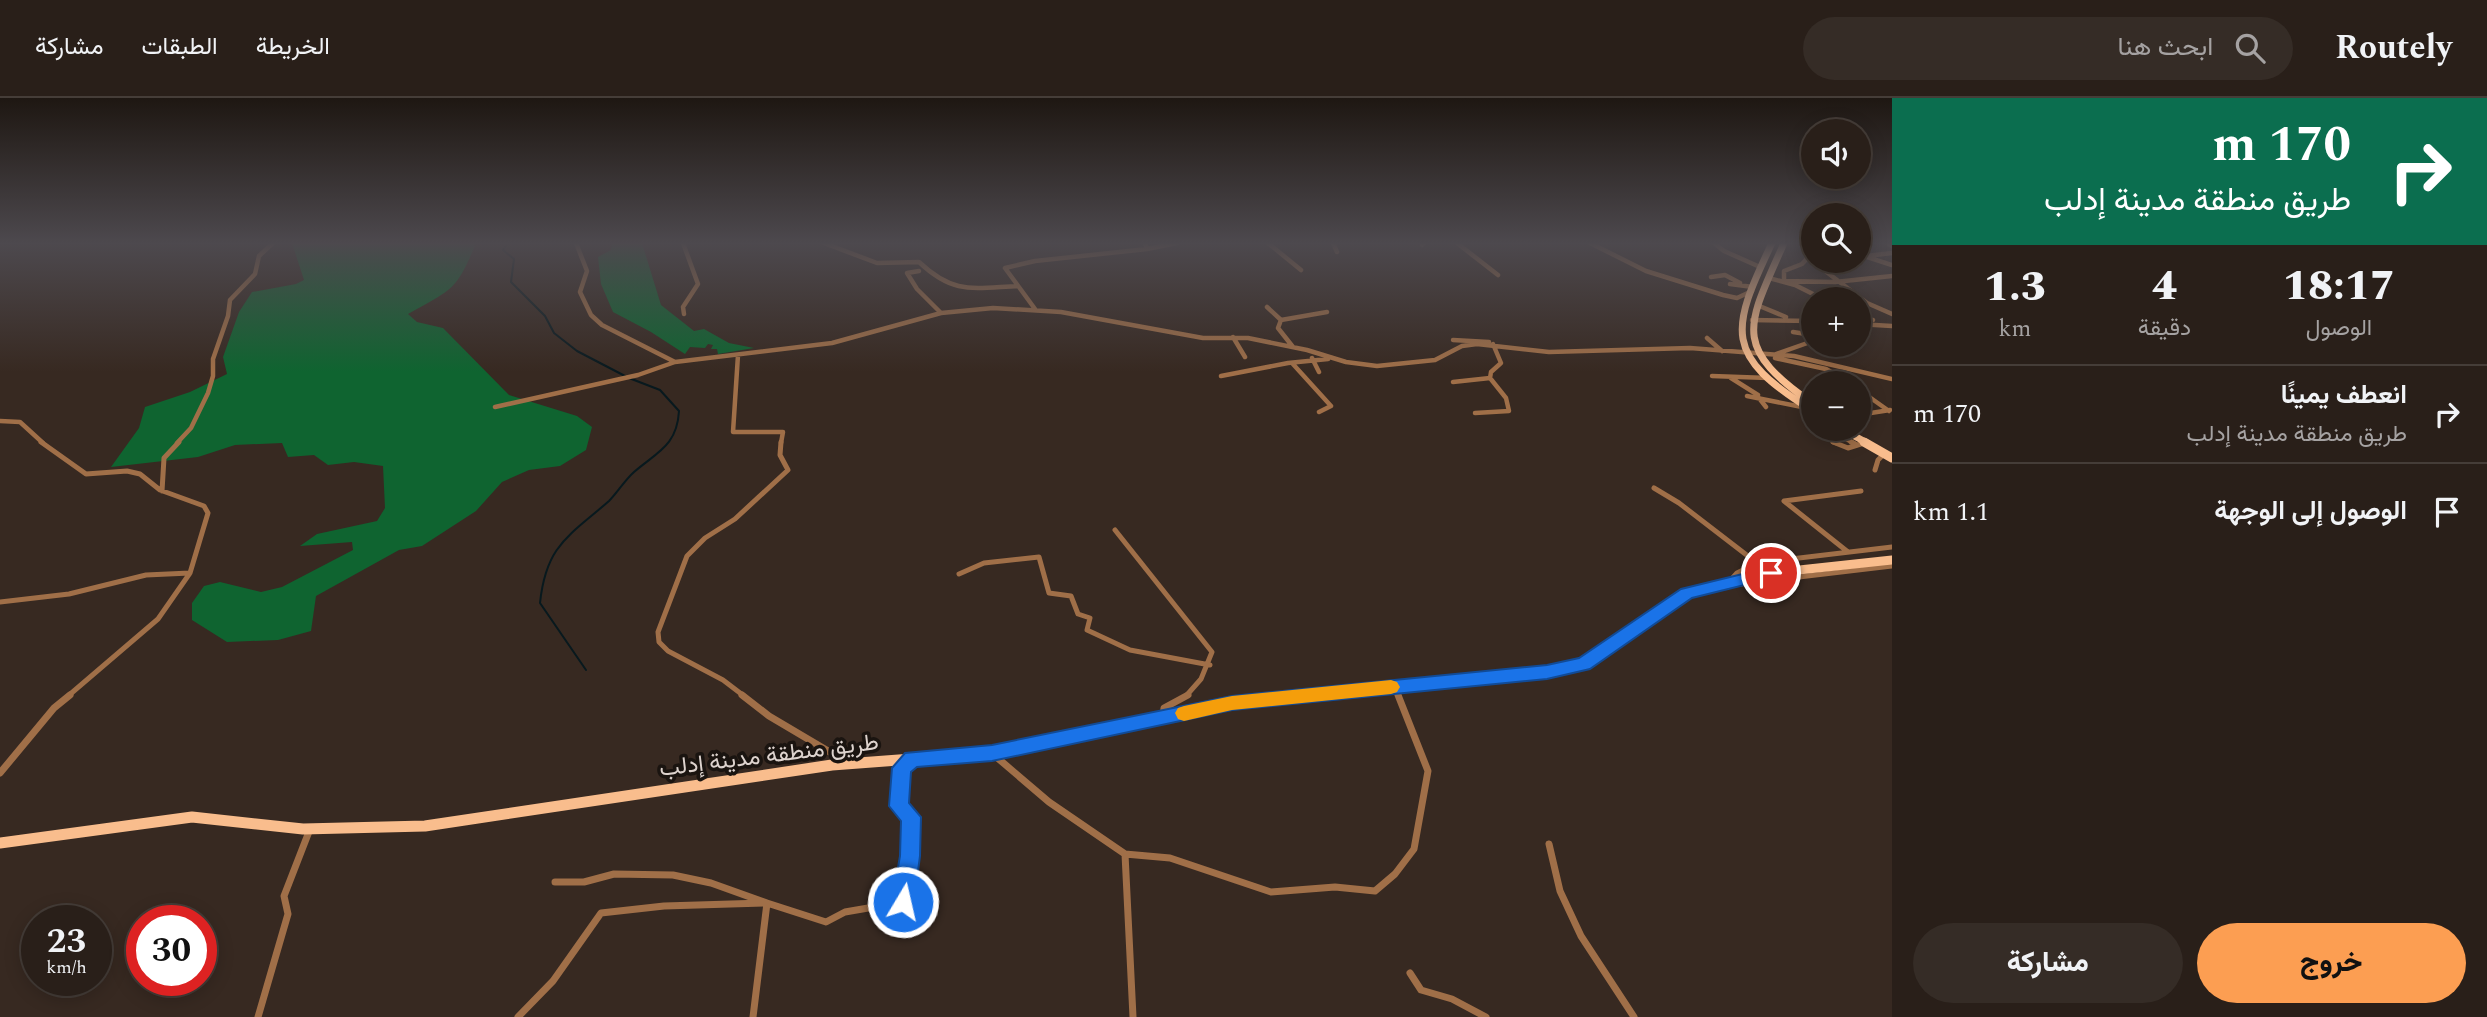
<!DOCTYPE html>
<html lang="ar">
<head>
<meta charset="utf-8">
<style>
	:root { --surface:#291f19; --page:#352c26; --text:#f1f3f6; --muted:#a5a2a2; --line:#453d38; --accent:#fc9e52 }
	body { margin:0; font-family:Spectral,Vazirmatn,serif; background:var(--page); color:var(--text); direction:rtl; height:100vh; display:flex; flex-direction:column; font-size:26px; white-space:nowrap }
	* { box-sizing:border-box; margin:0 }
	p { font-size:23px; color:var(--muted) }
	.icon { flex:none; width:38px; height:38px; fill:none; stroke:currentColor; stroke-width:2; stroke-linecap:round; stroke-linejoin:round }
	.map { position:relative; flex:1; overflow:hidden; direction:ltr }
	.panel { display:flex; flex-direction:column; background:var(--surface); width:595px }
	.panel>* { flex:none }
	.banner { background:#0b6e4f; color:#fff; overflow:hidden }
	.buttons { position:absolute; left:1801px; top:21px; display:grid; gap:14px }
	.buttons a { display:grid; place-items:center; width:70px; height:70px; border-radius:50%; background:var(--surface); box-shadow:0 4px 18px #0003,0 0 0 2px var(--line); font-size:35px }
	.speed { position:absolute; left:21px; top:807px; display:flex; gap:14px; font-size:35px; font-weight:700; text-align:center }
	.speed>* { display:grid; place-content:center; width:91px; height:91px; border-radius:50%; background:var(--surface); box-shadow:0 4px 18px #0003,0 0 0 2px var(--line); line-height:1 }
	.speed small { font-size:18px; font-weight:400 }
	.speed .limit { border:10px solid #d22; background:#fff; color:#111 }
	.pin { position:absolute; display:grid; place-items:center; width:60px; height:60px; color:#fff; margin:-30px; border:4px solid #fff; border-radius:50%; box-shadow:0 2px 7px #0007 }
	.me { position:absolute; width:77px; margin:-38px; rotate:9deg; stroke-linejoin:round; filter:drop-shadow(0 0 5px #0008) }
	.turn { display:flex; align-items:center; gap:24px; height:147px; padding:0 21px; font-size:32px }
	.turn .icon { width:91px; height:91px; stroke-width:2.5 }
	.turn b { display:block; font-size:49px; line-height:60px }
	.eta { display:flex; justify-content:space-evenly; align-items:center; height:119px; text-align:center }
	.eta b { font-size:42px; font-weight:800; line-height:49px }
	.cta { display:flex; gap:14px; margin-top:auto; padding:14px 21px }
	.cta a { flex:1; height:80px; border-radius:42px; background:var(--accent); color:#111; font-size:28px; font-weight:800; line-height:80px; text-align:center }
	.cta a+a { background:var(--page); color:var(--text) }
	ul { padding:0; list-style:none }
	li { display:flex; align-items:center; gap:21px; height:98px; padding:0 21px; border-top:2px solid var(--line) }
	li div { flex:1 }
	li b { display:block; font-size:26px }
	li em { font-style:normal }
	header { display:flex; align-items:center; gap:42px; box-sizing:border-box; height:98px; padding:0 35px; background:var(--surface); border-bottom:2px solid var(--line) }
	header strong { font-size:33px }
	nav { display:flex; gap:38px; margin-inline-start:auto; font-size:24px }
	.search { width:490px; height:63px; background:var(--page); display:flex; align-items:center; gap:18px; box-sizing:border-box; padding:0 24px; border-radius:38px; color:var(--muted); font-size:26px }
	main { display:flex; flex:1; min-height:0 }
	.map>svg:first-child { display:block }
	.green { fill:#0f6430 }
	.lines { fill:none; stroke-linecap:round; stroke-linejoin:round }
	.stream { stroke:#08191e; stroke-width:2 }
	.minor-far2 { stroke:#a06f48; stroke-width:4.5 }
	.minor-far1 { stroke:#a06f48; stroke-width:5 }
	.minor { stroke:#a06f48; stroke-width:7 }
	.primary-far2 { stroke:#f9bd8d; stroke-width:7 }
	.primary-far1 { stroke:#f9bd8d; stroke-width:9 }
	.primary { stroke:#f9bd8d; stroke-width:11 }
	.route { fill:#1a73e8; stroke:#114b97; stroke-width:2 }
	.slow { fill:#f59e0b }
	.labels { text-anchor:middle; dominant-baseline:central; stroke-width:7; stroke-linejoin:round; paint-order:stroke }
	.street-label { font-size:23px; fill:#ddd3ce; stroke:#1a1410 }
</style>
</head>
<body>
<header>
<strong>Routely</strong>
<div class="search"><svg class="icon" aria-label="search" viewBox="0 0 24 24"><circle cx="10" cy="10" r="6"/><path d="M15 15l6 6"/></svg>ابحث هنا</div>
<nav><a>الخريطة</a><a>الطبقات</a><a>مشاركة</a></nav>
</header>
<main>
<section class="panel">
<div class="banner">
<div class="turn"><svg class="icon" aria-label="right" viewBox="0 0 24 24"><path d="M7 20v-9h11M14 6l5 5-5 5"/></svg><div><b>170 m</b>طريق منطقة مدينة إدلب</div></div>
</div>
<div class="eta">
<div><b>18:17</b><p>الوصول</p></div>
<div><b>4</b><p>دقيقة</p></div>
<div><b>1.3</b><p>km</p></div>
</div>
<ul>
<li><svg class="icon" aria-label="right" viewBox="0 0 24 24"><path d="M7 20v-9h11M14 6l5 5-5 5"/></svg><div><b>انعطف يمينًا</b><p>طريق منطقة مدينة إدلب</p></div><em>170 m</em></li>
<li><svg class="icon" aria-label="arrive" viewBox="0 0 24 24"><path d="M6 21V4h12l-3 4 3 4H6"/></svg><div><b>الوصول إلى الوجهة</b></div><em>1.1 km</em></li>
</ul>
<div class="cta"><a>خروج</a><a>مشاركة</a></div>
</section>
<div class="map">
<svg width="1892" height="919" viewBox="0 0 1892 919">
	<rect width="100%" height="100%" fill="#372921"/>
	<path class="green" d="M 292,145 L 476,145 C 456,194 452,191 408,216 L 417,224 L 443,230 L 509,297 L 577,318 L 592,329 L 586,352 L 560,368 L 529,372 L 502,384 L 476,413 L 422,448 L 399,452 L 316,498 L 311,533 L 278,542 L 227,544 L 192,522 L 192,505 L 204,488 L 220,484 L 261,494 L 282,489 L 353,452 L 352,444 L 300,448 L 317,436 L 377,423 L 385,410 L 383,368 L 354,364 L 328,367 L 314,357 L 288,359 L 282,345 L 235,347 L 198,359 L 111,369 L 139,330 L 145,309 L 190,294 L 227,276 L 223,259 L 239,214 L 252,194 L 296,186 L 304,182 Z
		M 612,145 L 642,145 L 661,207 L 694,233 L 704,231 L 729,245 L 754,250 L 718,256 L 717,251 L 711,251 L 713,247 L 708,246 L 705,250 L 690,249 L 685,256 L 651,234 L 613,214 L 601,186 L 598,159 L 611,152 Z"/>
	<g class="lines">
		<path class="stream" d="M 508,145 L 503,152 L 514,161 L 511,184 L 545,218 L 554,235 L 577,253 L 625,278
			M 586,572 L 540,505 C 546,447 569,438 609,403 C 618,394 624,383 634,374 C 657,354 677,348 679,313 L 660,292 L 629,280"/>
		<path class="minor-far2" d="M 576,145 L 587,173 L 580,194 L 591,217 L 602,227 L 675,264 L 832,245 L 941,215 L 993,210 L 1061,214 L 1203,240 L 1248,240 L 1307,252 L 1346,264 L 1377,268 L 1435,262 L 1462,248 L 1477,246 L 1549,254 L 1690,250 L 1794,258 L 1892,281
			M 683,145 L 698,186 L 683,209 L 684,216
			M 824,145 L 877,165 L 919,164 C 954,197 973,190 1018,188
			M 1268,145 L 1301,172
			M 1333,145 L 1337,154
			M 1457,145 L 1498,177
			M 1590,145 L 1646,173 L 1723,197 L 1737,200 L 1752,193
			M 1714,145 L 1724,153 L 1760,169
			M 1887,145 L 1892,148
			M 1422,147 L 1424,145
			M 1147,151 L 1177,145
			M 1813,154 L 1802,166 L 1784,173 L 1784,183 L 1835,184 L 1892,178
			M 1858,156 L 1892,167
			M 1807,159 L 1867,205 L 1892,216
			M 1858,159 L 1892,155
			M 919,173 L 907,175 L 917,191 L 941,215
			M 1711,179 L 1725,177 L 1740,185
			M 1769,180 L 1795,187 L 1823,201
			M 1730,186 L 1753,189
			M 1757,207 L 1786,219
			M 1267,209 L 1281,222
			M 1035,211 L 1005,170 L 1035,163 L 1147,151 L 1145,145
			M 1858,220 L 1873,222
			M 1752,222 L 1813,223
			M 1858,226 L 1892,228
			M 1793,234 L 1813,237
			M 1233,239 L 1245,259
			M 1707,240 L 1722,253
			M 1453,242 L 1489,244
			M 1293,249 L 1278,230 L 1281,222 L 1327,214
			M 1776,256 L 1813,243
			M 738,257 L 733,334 L 783,334 L 781,345
			M 1312,260 L 1319,274
			M 1775,260 L 1826,271 L 1851,285
			M 1292,265 L 1331,308 L 1319,314
			M 1221,278 L 1288,265 L 1328,261
			M 1712,278 L 1768,280
			M 1731,280 L 1758,297
			M 1453,284 L 1490,280
			M 1858,291 L 1889,313
			M 1747,298 L 1807,310
			M 1759,300 L 1766,309
			M 495,309 L 638,277 L 675,264
			M 1475,315 L 1509,313 L 1506,300 L 1490,280 L 1491,274 L 1501,265 L 1493,246
			M 1858,317 L 1890,312
			M 0,323 L 20,324 L 43,345
			M 1846,341 L 1854,345
			M 1833,344 L 1836,345
			M 177,345 L 191,330 L 208,295 L 213,278 L 213,261 L 228,218 L 230,202 L 255,176 L 259,158 L 273,145"/>
		<path class="minor-far1" d="M 41,344 L 86,376 L 127,373 L 140,376 L 160,392 L 204,408 L 208,415 L 190,475 L 158,521 L 68,598
			M 1833,344 L 1848,350 L 1864,345
			M 1851,344 L 1857,347
			M 1875,372 L 1878,362 L 1884,356
			M 1654,390 L 1679,405 L 1757,465
			M 162,393 L 164,360 L 179,344
			M 1115,432 L 1212,554 L 1201,581 L 1186,598
			M 1848,454 L 1784,403 L 1861,393
			M 959,476 L 984,465 L 1039,459 L 1049,495 L 1071,498 L 1078,516 L 1090,520 L 1087,532 L 1130,552 L 1210,567
			M 1728,485 L 1737,475 L 1757,465 L 1892,449
			M 1741,486 L 1892,468
			M 0,504 L 69,496 L 146,477 L 190,475
			M 1395,589 L 1399,598
			M 744,598 L 723,582 L 668,553 L 659,544 L 658,534 L 687,458 L 705,440 L 735,421 L 788,372 L 780,357 L 781,344"/>
		<path class="minor" d="M 742,597 L 769,618 L 845,663
			M 1163,620 L 1164,610 L 1188,597
			M 994,657 L 1049,704 L 1125,756 L 1170,760 L 1271,794 L 1335,789 L 1375,793 L 1395,776 L 1414,751 L 1428,673 L 1398,597
			M 0,675 L 54,610 L 70,597
			M 1549,746 L 1560,793 L 1581,838 L 1634,919
			M 1125,756 L 1133,919
			M 555,784 L 584,784 L 614,776 L 673,777 L 711,785 L 767,805 L 753,919
			M 1410,875 L 1421,892 L 1452,901 L 1486,919
			M 258,919 L 288,816 L 284,798 L 310,731
			M 518,919 L 553,883 L 601,815 L 664,808 L 767,805 L 826,824 L 845,814 L 903,804 L 910,758 L 911,719 L 899,708 L 901,670 L 908,664"/>
		<path class="primary-far2" d="M 1772,145 C 1730,233 1723,257 1813,313
			M 1784,145 C 1748,227 1730,248 1812,305
			M 1842,331 L 1867,345"/>
		<path class="primary-far1" d="M 1864,344 L 1892,360
			M 1300,598 L 1547,574 L 1584,566 L 1687,496 L 1771,475 L 1892,462"/>
		<path class="primary" d="M 0,745 L 192,719 L 303,731 L 425,728 L 832,667 L 992,655 L 1232,605 L 1318,597"/>
	</g>
	<linearGradient id="sky" x2="0" y2="1"><stop stop-color="#1e1712"/><stop offset="0.53" stop-color="#4d494e"/><stop offset="1" stop-color="#4d494e" stop-opacity="0"/></linearGradient>
	<rect width="1892" height="274" fill="url(#sky)"/>
	<path class="route" d="M 1771,469 L 1779,475 L 1777,479 L 1692,500 L 1590,571 L 1547,581 L 1232,612 L 992,663 L 917,669 L 911,674 L 909,705 L 921,719 L 920,758 L 914,804 L 910,811 L 903,814 L 896,811 L 892,804 L 900,758 L 901,723 L 889,708 L 892,670 L 905,655 L 992,647 L 1232,598 L 1547,567 L 1579,560 L 1681,491 Z"/>
	<path class="slow" d="M 1391,582 L 1397,584 L 1400,589 L 1397,594 L 1391,596 L 1232,612 L 1184,623 L 1178,621 L 1175,615 L 1178,610 L 1184,608 L 1232,598 Z"/>
	<g class="labels">
		<g class="street-label">
			<text transform="translate(769 658) rotate(-7)">طريق منطقة مدينة إدلب</text>
		</g>
	</g>
</svg>
<div class="buttons">
<a><svg class="icon" aria-label="sound" viewBox="0 0 24 24"><path d="M4 9h4l5-4v14l-5-4H4zM17 9q2 3 0 6"/></svg></a>
<a><svg class="icon" aria-label="search" viewBox="0 0 24 24"><circle cx="10" cy="10" r="6"/><path d="M15 15l6 6"/></svg></a>
<a>+</a>
<a>−</a>
</div>
<div class="speed"><div>23<small>km/h</small></div><div class="limit">30</div></div>
<div class="pin" style="left:1771px;top:475px;background:#d93025"><svg class="icon" aria-label="arrive" viewBox="0 0 24 24"><path d="M6 21V4h12l-3 4 3 4H6"/></svg></div>
<svg class="me" style="left:903px;top:804px" viewBox="-20 -20 40 40"><circle r="17" fill="#1a73e8" stroke="#fff" stroke-width="3"/><path d="M0-11L8 9 0 5-8 9z" fill="#fff"/></svg>
</div>
</main>
</body>
</html>
